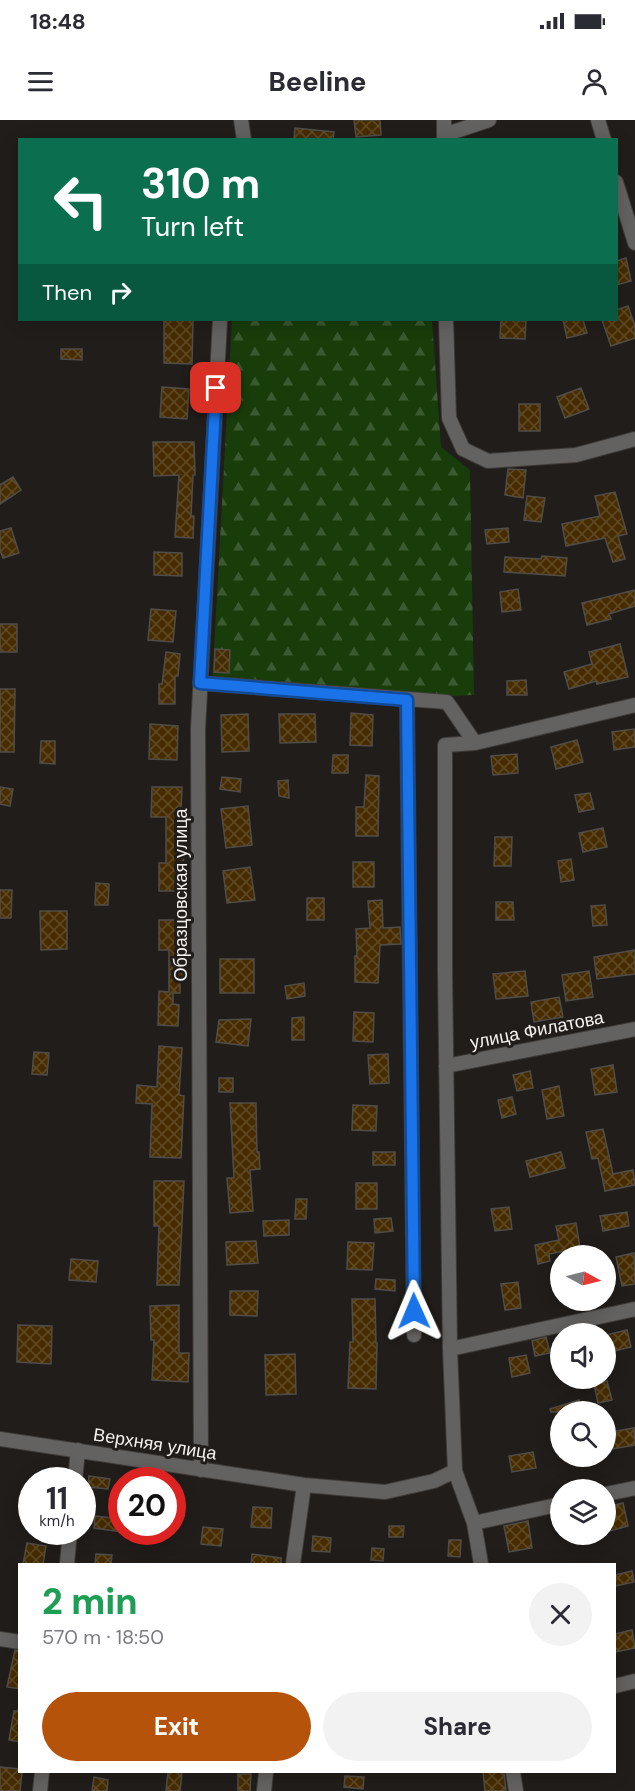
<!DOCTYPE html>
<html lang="en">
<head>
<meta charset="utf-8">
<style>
	:root { --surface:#fff; --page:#f2f2f3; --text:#2b2b33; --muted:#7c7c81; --accent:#b45309 }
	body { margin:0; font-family:"DM Sans",sans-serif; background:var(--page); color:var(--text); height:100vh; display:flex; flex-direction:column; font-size:22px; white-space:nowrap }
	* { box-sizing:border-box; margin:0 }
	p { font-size:20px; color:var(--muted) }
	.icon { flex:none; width:33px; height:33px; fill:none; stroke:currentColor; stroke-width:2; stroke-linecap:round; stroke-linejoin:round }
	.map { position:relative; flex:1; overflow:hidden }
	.drawer { position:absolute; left:18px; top:1443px; width:598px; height:210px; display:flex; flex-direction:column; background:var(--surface); border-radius:0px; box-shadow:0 3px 15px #0003 }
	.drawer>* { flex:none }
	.guide { position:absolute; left:18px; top:18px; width:600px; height:183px; border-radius:0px; box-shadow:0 3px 15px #0003; background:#0b6e4f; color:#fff; overflow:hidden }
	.needle { width:39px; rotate:97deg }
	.fabs { position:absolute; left:550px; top:1125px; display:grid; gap:12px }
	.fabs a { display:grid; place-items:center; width:66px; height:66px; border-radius:50%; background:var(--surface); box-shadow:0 3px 15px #0003; font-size:30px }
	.speed { position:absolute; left:18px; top:1347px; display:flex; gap:12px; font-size:30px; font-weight:700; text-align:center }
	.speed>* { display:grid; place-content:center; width:78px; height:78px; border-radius:50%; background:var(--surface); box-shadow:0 3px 15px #0003; line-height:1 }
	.speed small { font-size:15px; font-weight:400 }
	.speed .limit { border:9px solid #d22; background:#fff; color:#111 }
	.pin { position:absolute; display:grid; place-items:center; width:51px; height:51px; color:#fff; margin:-26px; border-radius:12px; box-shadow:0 3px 9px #0006 }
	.me { position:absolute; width:66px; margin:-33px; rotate:359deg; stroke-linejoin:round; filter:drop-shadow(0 0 4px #0008) }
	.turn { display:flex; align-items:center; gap:21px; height:126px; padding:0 24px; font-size:27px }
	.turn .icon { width:78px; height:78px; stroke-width:2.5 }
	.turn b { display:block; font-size:42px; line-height:51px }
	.then { display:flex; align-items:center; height:57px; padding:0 24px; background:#0003; gap:12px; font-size:22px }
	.round { display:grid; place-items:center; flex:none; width:63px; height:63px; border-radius:32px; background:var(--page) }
	.head { display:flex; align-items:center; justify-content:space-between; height:102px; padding:0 24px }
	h1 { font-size:36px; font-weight:800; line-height:45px; color:#1e9e55 }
	.cta { display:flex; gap:12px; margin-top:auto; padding:12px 24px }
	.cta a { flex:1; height:69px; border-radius:36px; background:var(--accent); color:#fff; font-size:24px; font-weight:800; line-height:69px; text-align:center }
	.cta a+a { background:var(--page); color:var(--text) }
	.status { display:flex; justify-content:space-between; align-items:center; height:42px; padding:0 30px; background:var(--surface); direction:ltr }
	.status svg { height:16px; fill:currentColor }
	header { display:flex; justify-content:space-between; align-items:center; height:78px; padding:0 24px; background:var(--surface); font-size:27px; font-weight:800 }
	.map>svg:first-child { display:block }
	.forest { fill:url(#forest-firs) }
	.building { fill:url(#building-cross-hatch); stroke:#504d49; stroke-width:1.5 }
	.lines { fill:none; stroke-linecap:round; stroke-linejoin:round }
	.minor-casing { stroke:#3f3b38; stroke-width:16 }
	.minor { stroke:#646260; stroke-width:14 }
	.route-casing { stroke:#114b97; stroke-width:15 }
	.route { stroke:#1a73e8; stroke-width:10 }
	.labels { text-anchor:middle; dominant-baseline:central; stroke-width:6; stroke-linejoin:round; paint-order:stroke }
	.street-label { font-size:18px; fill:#f4f1ef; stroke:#211d1a }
</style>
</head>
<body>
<div class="status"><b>18:48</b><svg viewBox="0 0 49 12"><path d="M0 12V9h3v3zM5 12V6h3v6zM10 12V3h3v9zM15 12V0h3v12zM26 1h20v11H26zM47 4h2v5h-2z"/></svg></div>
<header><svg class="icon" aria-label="menu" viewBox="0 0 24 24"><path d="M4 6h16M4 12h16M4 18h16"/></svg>Beeline<svg class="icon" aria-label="person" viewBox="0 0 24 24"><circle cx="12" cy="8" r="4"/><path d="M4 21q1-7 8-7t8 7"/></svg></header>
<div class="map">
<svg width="635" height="1671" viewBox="0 0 635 1671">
	<defs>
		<pattern id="forest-firs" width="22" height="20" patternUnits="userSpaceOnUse" patternTransform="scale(1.5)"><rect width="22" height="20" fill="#183d0b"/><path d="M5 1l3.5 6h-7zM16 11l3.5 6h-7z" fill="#3a5a2f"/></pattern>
		<pattern id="building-cross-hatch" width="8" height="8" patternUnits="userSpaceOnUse" patternTransform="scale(1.5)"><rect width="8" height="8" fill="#462c00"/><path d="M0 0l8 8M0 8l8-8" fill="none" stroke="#614b26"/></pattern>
	</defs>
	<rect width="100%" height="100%" fill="#211d1a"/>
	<path class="forest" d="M 232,200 L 432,200 L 441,327 L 470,350 L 474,575 L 403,578 L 212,567 Z"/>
	<path class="building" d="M 354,0 L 380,0 L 381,15 L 356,17 Z
		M 295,8 L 334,12 L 333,20 L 294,20 Z
		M 626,138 L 631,161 L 616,165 L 616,141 Z
		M 628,186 L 635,206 L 635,218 L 611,226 L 602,200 L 616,200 L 616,190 Z
		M 164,200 L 193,200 L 192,244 L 164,243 Z
		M 501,200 L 526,201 L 525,219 L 500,218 Z
		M 563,200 L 583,200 L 587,213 L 567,218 Z
		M 61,229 L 82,229 L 82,240 L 61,239 Z
		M 162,267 L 189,269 L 187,299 L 160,297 Z
		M 581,268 L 589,289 L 565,298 L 557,277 Z
		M 519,284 L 540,284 L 540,311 L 519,311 Z
		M 153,322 L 194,322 L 195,355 L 193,355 L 191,396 L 194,396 L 193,418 L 175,417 L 179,355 L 154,356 Z
		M 508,349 L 526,350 L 523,378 L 505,375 Z
		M 13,357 L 21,370 L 0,384 L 0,365 Z
		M 615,372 L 627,414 L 618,416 L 625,439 L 613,442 L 605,418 L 566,426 L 562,404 L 600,396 L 595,376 Z
		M 527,376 L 545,378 L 541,402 L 524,400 Z
		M 11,408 L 19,433 L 3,438 L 0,430 L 0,411 Z
		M 508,408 L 509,422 L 487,424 L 485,410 Z
		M 154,432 L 182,433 L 182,456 L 154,455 Z
		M 542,436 L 567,438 L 565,456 L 504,452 L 505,437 L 541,439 Z
		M 518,469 L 521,490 L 502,492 L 500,472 Z
		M 635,470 L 635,486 L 609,494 L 611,499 L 587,505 L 582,483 Z
		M 151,489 L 176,491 L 173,522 L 148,520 Z
		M 0,504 L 17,504 L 17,532 L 0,532 Z
		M 620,524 L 628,557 L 597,564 L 596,561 L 569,569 L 564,552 L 592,544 L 589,532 Z
		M 215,529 L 230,530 L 229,553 L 214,552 Z
		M 166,532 L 180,534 L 178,556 L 175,556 L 175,584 L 159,584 L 159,564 L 162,564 Z
		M 526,560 L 527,575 L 507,575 L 507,561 Z
		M 0,569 L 15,569 L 14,632 L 0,632 Z
		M 351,593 L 373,595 L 372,626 L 350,625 Z
		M 248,594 L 249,631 L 222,632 L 221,595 Z
		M 279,594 L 315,594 L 316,622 L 280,623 Z
		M 150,604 L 178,606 L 177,640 L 149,639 Z
		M 634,609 L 635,627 L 614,630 L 612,612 Z
		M 577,620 L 583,642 L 556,649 L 551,627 Z
		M 41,621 L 55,621 L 55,644 L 40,643 Z
		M 517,634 L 518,653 L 493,655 L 491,636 Z
		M 333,635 L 348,635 L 348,653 L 332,653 Z
		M 366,655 L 379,656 L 378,716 L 356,716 L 356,687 L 364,687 Z
		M 222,657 L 241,659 L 240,672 L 220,669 Z
		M 288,660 L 289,678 L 279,676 L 278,661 Z
		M 0,667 L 13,669 L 10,686 L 0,684 Z
		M 152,667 L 182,667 L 180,712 L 184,712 L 183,771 L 159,771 L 159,743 L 166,743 L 166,697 L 151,697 Z
		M 590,673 L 594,689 L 579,692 L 575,675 Z
		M 248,686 L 252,725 L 226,728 L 221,689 Z
		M 603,708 L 607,727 L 583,732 L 579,713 Z
		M 495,717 L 512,717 L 511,746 L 494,746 Z
		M 571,739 L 574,760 L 561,762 L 558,741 Z
		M 353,742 L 374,742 L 374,767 L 353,767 Z
		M 250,747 L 255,780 L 227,783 L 223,751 Z
		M 96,763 L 109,764 L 108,785 L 95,785 Z
		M 0,770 L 12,770 L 11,798 L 0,798 Z
		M 307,778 L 324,778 L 324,800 L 307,800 Z
		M 382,780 L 383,808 L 400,807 L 401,824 L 380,825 L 378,863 L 355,862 L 355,836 L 357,836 L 356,809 L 370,808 L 368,781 Z
		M 496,782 L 513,782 L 514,800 L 496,800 Z
		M 605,785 L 607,805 L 593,806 L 591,786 Z
		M 40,791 L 67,791 L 67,829 L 41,830 Z
		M 159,800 L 182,800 L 181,846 L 184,846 L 184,857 L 180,857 L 180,873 L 173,873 L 173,884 L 179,885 L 178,906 L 158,905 L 159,871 L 169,872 L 169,830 L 159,830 Z
		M 635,830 L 635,854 L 597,859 L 594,837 Z
		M 220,839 L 254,839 L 254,873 L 220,873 Z
		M 525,851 L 528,876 L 496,879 L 493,854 Z
		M 589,851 L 593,877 L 566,881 L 562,855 Z
		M 304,863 L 305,876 L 287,879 L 285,866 Z
		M 559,877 L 563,897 L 534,902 L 531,882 Z
		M 354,892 L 374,893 L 373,922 L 353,921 Z
		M 304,897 L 304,920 L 292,920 L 292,898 Z
		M 251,899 L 248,926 L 216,922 L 219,900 Z
		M 159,926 L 182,928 L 179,975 L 184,976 L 181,1038 L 150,1037 L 152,984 L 136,983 L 137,965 L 157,967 Z
		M 34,932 L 49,933 L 47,955 L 32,954 Z
		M 388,934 L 389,963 L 370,964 L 368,935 Z
		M 613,945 L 617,972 L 595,975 L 591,949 Z
		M 530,951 L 533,968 L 517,971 L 513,955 Z
		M 219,958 L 233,958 L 233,972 L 219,972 Z
		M 559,966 L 564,996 L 547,999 L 542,970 Z
		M 512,977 L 516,994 L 502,998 L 498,980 Z
		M 230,983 L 256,983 L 257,1032 L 259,1032 L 260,1049 L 250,1050 L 253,1091 L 230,1093 L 227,1058 L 234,1058 Z
		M 353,985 L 377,986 L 376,1011 L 352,1010 Z
		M 603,1009 L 613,1054 L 633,1050 L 635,1065 L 605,1071 L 598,1038 L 592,1039 L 586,1012 Z
		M 373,1032 L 395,1032 L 395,1045 L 373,1045 Z
		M 561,1032 L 565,1048 L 530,1057 L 526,1041 Z
		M 154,1061 L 184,1061 L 179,1165 L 157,1165 L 159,1106 L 154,1106 Z
		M 356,1063 L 377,1063 L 377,1089 L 356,1089 Z
		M 296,1079 L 307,1079 L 306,1099 L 295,1099 Z
		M 509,1087 L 512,1109 L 495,1111 L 491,1089 Z
		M 627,1092 L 629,1106 L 603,1111 L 600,1096 Z
		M 391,1098 L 393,1111 L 375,1113 L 374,1099 Z
		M 289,1100 L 289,1115 L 264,1116 L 263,1101 Z
		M 576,1103 L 580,1128 L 549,1134 L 550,1141 L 538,1144 L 535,1125 L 559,1120 L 556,1106 Z
		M 256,1121 L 258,1143 L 227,1145 L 226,1122 Z
		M 348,1122 L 374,1123 L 372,1150 L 347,1149 Z
		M 634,1133 L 635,1164 L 622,1166 L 616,1137 Z
		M 71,1139 L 98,1141 L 96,1162 L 69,1160 Z
		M 376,1159 L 395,1160 L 395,1171 L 375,1169 Z
		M 518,1162 L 521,1188 L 505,1190 L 501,1164 Z
		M 230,1171 L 258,1171 L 257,1196 L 230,1195 Z
		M 352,1179 L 375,1179 L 376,1223 L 377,1223 L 376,1269 L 348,1268 L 350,1222 L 353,1222 Z
		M 179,1185 L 179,1233 L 189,1233 L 188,1262 L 152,1260 L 154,1220 L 151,1220 L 150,1186 Z
		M 18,1205 L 52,1206 L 51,1244 L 17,1242 Z
		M 627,1210 L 631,1227 L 606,1233 L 606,1215 Z
		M 546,1217 L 550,1233 L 535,1236 L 532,1221 Z
		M 295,1234 L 296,1274 L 266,1275 L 265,1235 Z
		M 526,1235 L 530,1253 L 512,1257 L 509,1238 Z
		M 607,1261 L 612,1280 L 598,1283 L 594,1264 Z
		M 579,1280 L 582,1292 L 551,1292 L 550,1289 Z
		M 634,1308 L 635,1325 L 613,1329 L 610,1312 Z
		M 533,1332 L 536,1348 L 512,1352 L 509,1336 Z
		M 89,1356 L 110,1359 L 108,1369 L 88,1367 Z
		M 623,1383 L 628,1406 L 606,1412 L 606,1387 Z
		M 253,1387 L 272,1388 L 271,1408 L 251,1407 Z
		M 95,1396 L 122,1399 L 122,1412 L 94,1408 Z
		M 528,1401 L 532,1428 L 509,1432 L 504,1406 Z
		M 389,1406 L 404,1406 L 403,1417 L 389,1417 Z
		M 203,1407 L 223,1409 L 221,1426 L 201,1424 Z
		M 313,1416 L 331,1418 L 330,1432 L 312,1431 Z
		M 449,1420 L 461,1420 L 460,1437 L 448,1436 Z
		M 27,1423 L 46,1426 L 43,1444 L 23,1444 Z
		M 372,1428 L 384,1429 L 383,1441 L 371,1440 Z
		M 96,1434 L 112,1435 L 111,1444 L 95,1444 Z
		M 252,1434 L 281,1438 L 281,1444 L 251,1444 Z
		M 632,1451 L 634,1462 L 615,1466 L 615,1455 Z
		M 632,1510 L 635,1528 L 615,1532 L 615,1514 Z
		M 15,1530 L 20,1531 L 20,1569 L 7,1567 Z
		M 14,1591 L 20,1591 L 20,1622 L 9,1620 Z
		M 0,1647 L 20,1649 L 20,1652 L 22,1652 L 20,1671 L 0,1671 Z
		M 168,1652 L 182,1652 L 180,1671 L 166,1671 Z
		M 483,1652 L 504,1652 L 506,1671 L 485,1671 Z
		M 238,1654 L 251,1654 L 250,1671 L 238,1671 Z
		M 345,1656 L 364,1657 L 363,1669 L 344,1667 Z
		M 94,1657 L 108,1660 L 107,1671 L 92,1671 Z"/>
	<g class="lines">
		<defs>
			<path id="minor" d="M 241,0 L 244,20
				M 444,0 L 444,20
				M 598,0 L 604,20
				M 444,15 L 489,0
				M 616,62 L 635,123
				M 446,200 L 449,298 L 463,329 L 488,341 L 576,335 L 635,319
				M 200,563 L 447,582 L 475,623
				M 407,580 L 414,1215
				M 446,946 L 635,909
				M 450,1229 L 635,1189
				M 0,1319 L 304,1365 L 385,1372 L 434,1361 L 455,1351
				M 201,1350 L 198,609 L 220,200
				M 75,1360 L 78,1330
				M 606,1374 L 635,1368
				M 474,1403 L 561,1384
				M 67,1444 L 70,1412
				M 293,1444 L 304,1365
				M 481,1444 L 474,1403 L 455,1351 L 450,1229 L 445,852 L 445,625 L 475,623 L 635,585
				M 0,1519 L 20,1522
				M 615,1566 L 635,1561
				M 513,1652 L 516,1671
				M 40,1671 L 42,1652
				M 264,1671 L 266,1652"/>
		</defs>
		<use href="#minor" class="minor-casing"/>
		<use href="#minor" class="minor"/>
	</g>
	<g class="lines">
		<defs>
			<path id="route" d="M 216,268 L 200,563 L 407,580 L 414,1191"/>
		</defs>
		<use href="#route" class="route-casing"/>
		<use href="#route" class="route"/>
	</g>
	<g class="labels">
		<g class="street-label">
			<text transform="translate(181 775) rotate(-90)">Образцовская улица</text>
			<text transform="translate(537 910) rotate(-11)">улица Филатова</text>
			<text transform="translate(155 1324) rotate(9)">Верхняя улица</text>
		</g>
	</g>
</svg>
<div class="fabs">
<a><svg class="needle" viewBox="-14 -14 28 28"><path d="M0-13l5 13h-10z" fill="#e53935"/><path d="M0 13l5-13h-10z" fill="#7c7c81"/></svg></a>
<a><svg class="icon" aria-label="sound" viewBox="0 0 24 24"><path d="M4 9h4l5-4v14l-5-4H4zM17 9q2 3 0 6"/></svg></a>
<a><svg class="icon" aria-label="search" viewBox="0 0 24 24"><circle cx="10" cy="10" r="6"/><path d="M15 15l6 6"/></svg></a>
<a><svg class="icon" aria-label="layers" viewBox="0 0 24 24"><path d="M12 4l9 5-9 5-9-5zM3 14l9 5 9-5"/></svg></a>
</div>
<div class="speed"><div>11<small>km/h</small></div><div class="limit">20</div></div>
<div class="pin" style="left:216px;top:268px;background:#d93025"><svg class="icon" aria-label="arrive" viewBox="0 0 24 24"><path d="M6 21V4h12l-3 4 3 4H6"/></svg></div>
<svg class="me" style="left:414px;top:1191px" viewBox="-20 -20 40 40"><path d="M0-17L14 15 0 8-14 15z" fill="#1a73e8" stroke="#fff" stroke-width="4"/></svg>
<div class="guide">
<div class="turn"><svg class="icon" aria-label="left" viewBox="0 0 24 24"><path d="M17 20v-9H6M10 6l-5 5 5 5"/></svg><div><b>310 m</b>Turn left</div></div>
<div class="then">Then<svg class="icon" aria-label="right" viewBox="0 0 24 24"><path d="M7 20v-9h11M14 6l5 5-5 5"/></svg></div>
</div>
<section class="drawer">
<div class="head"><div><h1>2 min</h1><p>570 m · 18:50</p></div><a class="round"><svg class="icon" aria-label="close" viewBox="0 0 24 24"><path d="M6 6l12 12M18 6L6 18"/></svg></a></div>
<div class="cta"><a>Exit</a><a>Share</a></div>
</section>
</div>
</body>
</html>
